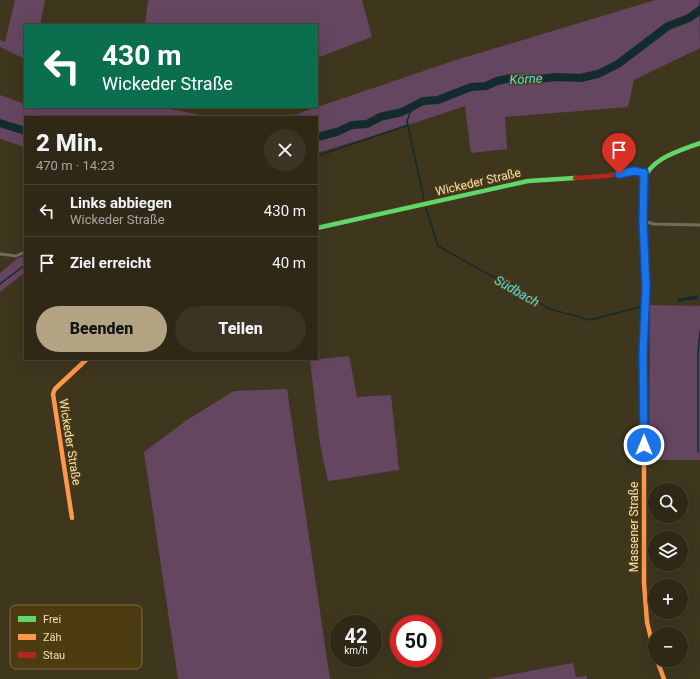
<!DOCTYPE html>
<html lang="de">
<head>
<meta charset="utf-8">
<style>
	:root { --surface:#2f2816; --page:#3b3423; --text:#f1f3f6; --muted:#a7a6a1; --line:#4a4435; --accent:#b2a483 }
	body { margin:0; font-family:Roboto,sans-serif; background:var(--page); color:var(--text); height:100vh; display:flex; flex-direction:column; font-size:15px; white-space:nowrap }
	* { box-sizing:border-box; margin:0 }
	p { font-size:13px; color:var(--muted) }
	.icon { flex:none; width:22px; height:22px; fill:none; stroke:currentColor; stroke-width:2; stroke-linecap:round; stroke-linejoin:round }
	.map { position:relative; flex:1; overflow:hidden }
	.side { position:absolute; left:24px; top:116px; width:294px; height:244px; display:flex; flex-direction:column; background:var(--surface); border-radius:0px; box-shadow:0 4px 16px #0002,0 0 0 1px var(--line) }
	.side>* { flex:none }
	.guide { position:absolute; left:24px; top:24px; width:294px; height:84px; border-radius:0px; box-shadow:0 4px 16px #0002,0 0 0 1px var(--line); background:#0b6e4f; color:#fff; overflow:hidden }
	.controls { position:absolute; left:648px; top:483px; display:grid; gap:8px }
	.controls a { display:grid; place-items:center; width:40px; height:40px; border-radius:50%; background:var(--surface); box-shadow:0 4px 16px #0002,0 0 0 1px var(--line); font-size:20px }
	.speed { position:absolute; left:330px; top:615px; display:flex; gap:8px; font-size:20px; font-weight:700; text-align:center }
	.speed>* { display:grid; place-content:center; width:52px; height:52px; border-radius:50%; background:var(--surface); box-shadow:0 4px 16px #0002,0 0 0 1px var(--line); line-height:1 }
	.speed small { font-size:10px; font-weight:400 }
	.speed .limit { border:6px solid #d22; background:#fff; color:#111 }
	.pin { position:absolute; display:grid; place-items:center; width:34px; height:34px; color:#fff; margin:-41px -17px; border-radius:50% 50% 50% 0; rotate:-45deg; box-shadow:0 0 4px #0007 }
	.pin .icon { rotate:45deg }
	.me { position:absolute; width:44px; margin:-22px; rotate:0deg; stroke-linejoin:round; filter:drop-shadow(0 0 3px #0008) }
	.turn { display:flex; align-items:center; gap:14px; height:84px; padding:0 12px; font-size:18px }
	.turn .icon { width:52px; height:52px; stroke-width:2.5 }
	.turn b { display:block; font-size:28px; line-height:34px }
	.round { display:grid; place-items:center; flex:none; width:42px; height:42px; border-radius:21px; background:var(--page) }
	.summary { display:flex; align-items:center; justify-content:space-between; height:68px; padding:0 12px }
	h1 { font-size:24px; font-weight:800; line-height:30px }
	.cta { display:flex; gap:8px; margin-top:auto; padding:8px 12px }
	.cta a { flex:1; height:46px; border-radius:24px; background:var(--accent); color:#111; font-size:16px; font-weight:800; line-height:46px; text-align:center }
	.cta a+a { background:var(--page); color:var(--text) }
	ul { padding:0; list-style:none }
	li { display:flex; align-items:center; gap:12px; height:52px; padding:0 12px; border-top:1px solid var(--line) }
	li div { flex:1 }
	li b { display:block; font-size:15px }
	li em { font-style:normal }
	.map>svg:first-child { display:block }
	.green { fill:#654660 }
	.water { fill:#122c2d }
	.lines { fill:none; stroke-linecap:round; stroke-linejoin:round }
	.stream { stroke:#122c2d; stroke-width:1.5 }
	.river { stroke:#122c2d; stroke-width:8 }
	.street { stroke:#726c5e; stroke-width:3 }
	.fast { stroke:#63d668; stroke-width:4.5 }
	.slow { stroke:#ff974d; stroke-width:4.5 }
	.jam { stroke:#b3261e; stroke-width:4.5 }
	.route-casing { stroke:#114b97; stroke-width:10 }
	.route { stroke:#1a73e8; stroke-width:7 }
	.labels { text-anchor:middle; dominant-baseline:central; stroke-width:3; stroke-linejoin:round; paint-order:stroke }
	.street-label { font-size:12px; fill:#f0e0b9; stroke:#4d3c10 }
	.water-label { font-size:13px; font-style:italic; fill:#50ddf0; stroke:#4d3c10 }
	.key { fill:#4d3c10; stroke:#7e6d43; stroke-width:1 }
	.key-label { font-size:11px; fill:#f0e0b9 }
</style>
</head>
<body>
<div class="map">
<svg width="700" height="679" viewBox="0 0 700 679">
	<rect width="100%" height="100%" fill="#3f361e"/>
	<path class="green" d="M 15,0 L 45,0 L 40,25 L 25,25 L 25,59 L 0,47 L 0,40 L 5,42 Z
		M 148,0 L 362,0 L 372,37 L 317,58 L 317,25 L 145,25 Z
		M 655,0 L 699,0 L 700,48 L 634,80 L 628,107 L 505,117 L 507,149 L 471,153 L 465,106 L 408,125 L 317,153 L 317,117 L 288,117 L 453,61 Z
		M 0,95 L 25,104 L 25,107 L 161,107 L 200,115 L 200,117 L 25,117 L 25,147 L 0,139 Z
		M 25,256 L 25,272 L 0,292 L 0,273 L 18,258 Z
		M 650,305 L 700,306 L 700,460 L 649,460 Z
		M 349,356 L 357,397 L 391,395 L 399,470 C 375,473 352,478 328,481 L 320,444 L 310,360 Z
		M 287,389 L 330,679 L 178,679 L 144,452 L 187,420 L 234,391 Z
		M 573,663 L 576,677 L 587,676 L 587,679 L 487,679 Z"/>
	<path class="water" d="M 697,295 L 697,299 L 678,302 L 678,299 Z"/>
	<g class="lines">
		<path class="stream" d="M 412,108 L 407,121 L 424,200
			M 317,156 L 408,125
			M 426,208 L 438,246 L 550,309 L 590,320 L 640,307
			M 0,284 L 25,265
			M 698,452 L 698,353 L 700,331"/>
		<path class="river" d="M 0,123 L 25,131
			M 317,137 L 337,132 L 352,125 L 367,124 L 380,117 L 402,112 L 423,101 L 438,100 L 471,87 L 486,86 L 497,81 L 511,78 L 529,80 L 556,77 L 580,78 L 598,74 L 618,64 L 668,26 L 689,18 L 700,10"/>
		<path class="street" d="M 643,221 L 654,224 L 700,225
			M 0,254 L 16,256 L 25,252"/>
		<path class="fast" d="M 317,228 L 528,181 L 575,178
			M 644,336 L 646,286 L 643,181 C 651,158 679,151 700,143"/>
		<path class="slow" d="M 644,336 L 644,583 L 647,622 L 655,655
			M 72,518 L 53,394 L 55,389 L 87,359
			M 657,660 L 664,679"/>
		<path class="jam" d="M 575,178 L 606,176 L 634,171 L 644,173"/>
	</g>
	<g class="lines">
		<defs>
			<path id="route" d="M 619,174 L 634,171 L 644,173 L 643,221 L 646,286 L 643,354 L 644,445"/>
		</defs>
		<use href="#route" class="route-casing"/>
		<use href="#route" class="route"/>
	</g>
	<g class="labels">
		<g class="street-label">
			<text transform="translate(478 182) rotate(-13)">Wickeder Straße</text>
			<text transform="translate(70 442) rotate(81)">Wickeder Straße</text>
			<text transform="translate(634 527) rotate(-90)">Massener Straße</text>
		</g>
		<g class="water-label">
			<text transform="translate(526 79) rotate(-3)">Körne</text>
			<text transform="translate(517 291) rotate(30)">Südbach</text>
		</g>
	</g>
	<rect x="10" y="605" width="132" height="64" rx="6" class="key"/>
	<rect x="18" y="616" width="18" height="6" fill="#63d668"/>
	<rect x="18" y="634" width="18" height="6" fill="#ff974d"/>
	<rect x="18" y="652" width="18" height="6" fill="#b3261e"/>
	<g class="key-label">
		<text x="43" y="623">Frei</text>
		<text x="43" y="641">Zäh</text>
		<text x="43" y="659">Stau</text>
	</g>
</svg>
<div class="controls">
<a><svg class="icon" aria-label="search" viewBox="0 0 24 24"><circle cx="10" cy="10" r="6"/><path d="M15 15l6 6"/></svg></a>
<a><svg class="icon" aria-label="layers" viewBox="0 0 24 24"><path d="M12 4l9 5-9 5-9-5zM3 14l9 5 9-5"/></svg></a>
<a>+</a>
<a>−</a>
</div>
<div class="speed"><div>42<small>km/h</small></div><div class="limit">50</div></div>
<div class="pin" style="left:619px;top:174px;background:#d93025"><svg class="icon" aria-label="arrive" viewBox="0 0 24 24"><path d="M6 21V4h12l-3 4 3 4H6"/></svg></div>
<svg class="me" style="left:644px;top:445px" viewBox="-20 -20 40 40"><circle r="17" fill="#1a73e8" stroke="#fff" stroke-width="3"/><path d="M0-11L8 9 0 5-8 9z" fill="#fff"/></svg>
<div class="guide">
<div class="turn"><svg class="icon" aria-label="left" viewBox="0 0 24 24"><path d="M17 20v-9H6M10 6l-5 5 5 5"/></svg><div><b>430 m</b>Wickeder Straße</div></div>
</div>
<section class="side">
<div class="summary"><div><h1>2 Min.</h1><p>470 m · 14:23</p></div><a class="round"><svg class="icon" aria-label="close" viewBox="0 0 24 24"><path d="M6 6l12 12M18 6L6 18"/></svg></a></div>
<ul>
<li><svg class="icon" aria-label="left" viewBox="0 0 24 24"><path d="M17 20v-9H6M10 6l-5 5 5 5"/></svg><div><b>Links abbiegen</b><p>Wickeder Straße</p></div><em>430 m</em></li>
<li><svg class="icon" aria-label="arrive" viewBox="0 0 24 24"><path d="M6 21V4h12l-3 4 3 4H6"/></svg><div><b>Ziel erreicht</b></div><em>40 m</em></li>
</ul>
<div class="cta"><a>Beenden</a><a>Teilen</a></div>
</section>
</div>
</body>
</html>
